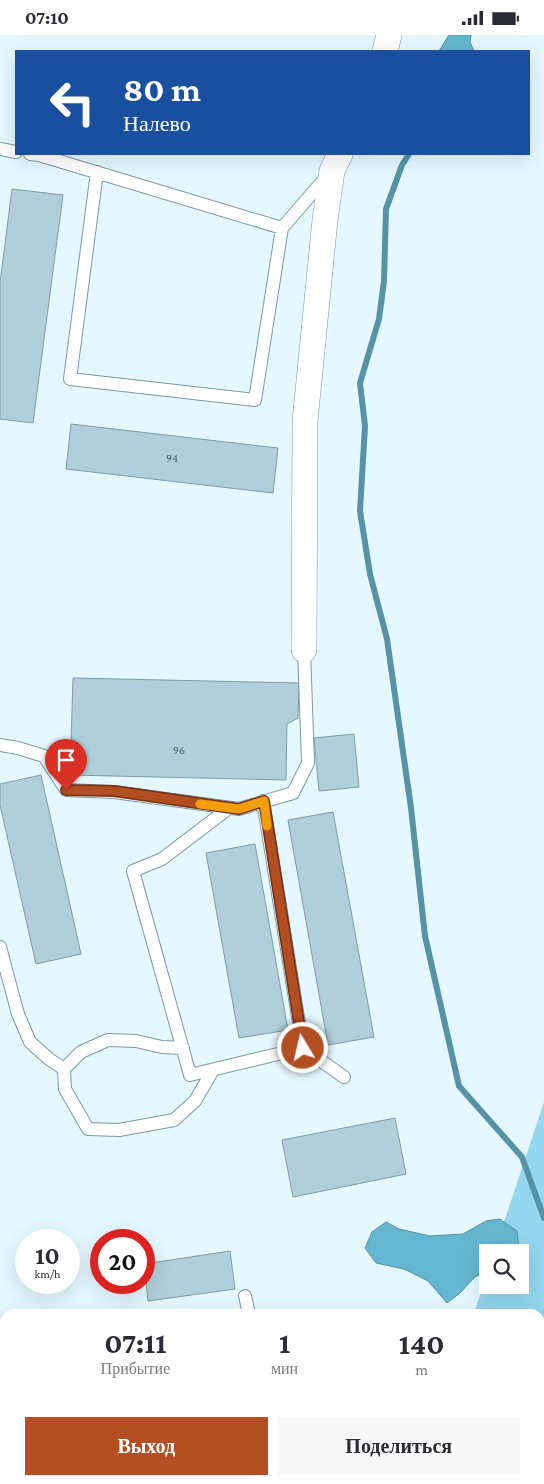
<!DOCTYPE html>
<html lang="ru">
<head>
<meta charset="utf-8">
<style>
	:root { --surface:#fff; --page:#f7f7f7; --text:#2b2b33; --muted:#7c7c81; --accent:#b34d22 }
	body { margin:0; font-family:"Crimson Pro",serif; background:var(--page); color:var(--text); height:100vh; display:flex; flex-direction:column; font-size:19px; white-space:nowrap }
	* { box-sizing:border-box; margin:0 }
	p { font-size:16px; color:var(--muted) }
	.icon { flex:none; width:28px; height:28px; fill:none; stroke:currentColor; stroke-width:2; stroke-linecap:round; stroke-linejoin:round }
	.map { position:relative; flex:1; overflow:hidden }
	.drawer { position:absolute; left:0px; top:1274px; width:545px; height:176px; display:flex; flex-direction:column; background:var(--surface); border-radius:15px 15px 0 0; box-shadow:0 5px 20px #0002 }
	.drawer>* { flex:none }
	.guide { position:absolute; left:15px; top:15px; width:515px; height:105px; border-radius:0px; box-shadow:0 5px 20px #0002; background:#1a4fa0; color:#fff; overflow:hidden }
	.controls { position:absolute; left:479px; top:1209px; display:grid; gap:10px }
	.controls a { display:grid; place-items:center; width:50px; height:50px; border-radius:0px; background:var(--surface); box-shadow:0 5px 20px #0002; font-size:25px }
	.speed { position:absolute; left:15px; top:1194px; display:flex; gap:10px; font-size:25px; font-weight:700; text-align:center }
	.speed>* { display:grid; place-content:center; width:65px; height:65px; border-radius:50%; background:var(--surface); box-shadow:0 5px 20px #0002; line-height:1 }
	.speed small { font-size:12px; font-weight:400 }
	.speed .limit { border:8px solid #d22; background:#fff; color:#111 }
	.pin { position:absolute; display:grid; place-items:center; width:42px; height:42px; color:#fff; margin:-51px -21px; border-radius:50% 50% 50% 0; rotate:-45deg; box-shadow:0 0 5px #0007 }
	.pin .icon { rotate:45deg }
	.me { position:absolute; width:55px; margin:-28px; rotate:351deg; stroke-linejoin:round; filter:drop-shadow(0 0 4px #0008) }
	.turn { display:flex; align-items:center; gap:18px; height:105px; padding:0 25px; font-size:22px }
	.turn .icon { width:65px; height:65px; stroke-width:2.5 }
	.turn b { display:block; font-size:35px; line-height:42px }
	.eta { display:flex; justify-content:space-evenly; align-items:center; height:85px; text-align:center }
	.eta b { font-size:30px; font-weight:700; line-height:35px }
	.action { display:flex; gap:10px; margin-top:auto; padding:10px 25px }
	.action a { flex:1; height:58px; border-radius:0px; background:var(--accent); color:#fff; font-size:20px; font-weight:700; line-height:58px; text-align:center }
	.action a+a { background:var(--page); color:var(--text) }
	.status { display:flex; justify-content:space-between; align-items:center; height:35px; padding:0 25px; background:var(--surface); direction:ltr }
	.status svg { height:14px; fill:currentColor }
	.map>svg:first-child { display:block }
	.green { fill:#94d7ee }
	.water { fill:#65b7d1; stroke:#5693a7 }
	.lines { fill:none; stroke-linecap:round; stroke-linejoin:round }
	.stream { stroke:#5693a7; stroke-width:6 }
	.building { fill:#b0cfda; stroke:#7e9ca7 }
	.service-casing { stroke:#7b99a4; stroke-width:14 }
	.minor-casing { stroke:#7b99a4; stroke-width:26 }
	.service { stroke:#fff; stroke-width:12 }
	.minor { stroke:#fff; stroke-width:25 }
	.route-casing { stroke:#743216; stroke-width:12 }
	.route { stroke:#b34d22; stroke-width:9 }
	.slow { stroke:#f59e0b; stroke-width:9 }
	.labels { text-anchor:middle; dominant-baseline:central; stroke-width:4; stroke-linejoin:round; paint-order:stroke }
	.number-label { font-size:12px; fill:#52636a }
</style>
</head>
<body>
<div class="status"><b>07:10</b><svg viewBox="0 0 49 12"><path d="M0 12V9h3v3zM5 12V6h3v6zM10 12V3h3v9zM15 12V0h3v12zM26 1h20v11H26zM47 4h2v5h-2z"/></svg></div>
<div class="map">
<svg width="544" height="1449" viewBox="0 0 544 1449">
	<rect width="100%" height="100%" fill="#e5f8ff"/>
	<path class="green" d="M 544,1067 L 544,1449 L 443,1449 L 443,1445 L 540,1445 L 540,1279 L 474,1279 L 487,1238 L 488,1250 L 520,1250 L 520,1218 L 494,1217 Z"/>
	<path class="water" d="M 449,0 L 471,0 L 470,7 L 474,16 L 439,16 Z
		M 500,1184 L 517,1196 L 519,1214 L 515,1217 L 488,1218 L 487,1236 L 475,1242 L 460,1258 L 447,1268 L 428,1246 L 404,1234 L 376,1228 L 365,1213 L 372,1197 L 386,1187 L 399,1194 L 430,1201 L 463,1199 L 486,1186 Z"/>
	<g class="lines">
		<path class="stream" d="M 409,119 L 402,130 L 386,174 L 384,246 L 379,284 L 360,348 L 365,391 L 360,476 L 370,539 L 387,604 L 411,773 L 425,901 L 459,1051 L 522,1122 L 544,1183"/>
	</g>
	<path class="building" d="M 12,154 L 63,160 L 33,388 L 0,384 L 0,248 Z
		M 71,389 L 278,413 L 273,458 L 66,434 Z
		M 73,643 L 299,648 L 298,683 L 287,689 L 286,745 L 70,740 Z
		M 354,699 L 359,752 L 319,756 L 314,703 Z
		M 41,740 L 81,919 L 36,929 L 0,770 L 0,749 Z
		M 333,777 L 374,1002 L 328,1010 L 288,785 Z
		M 255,809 L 288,995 L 239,1003 L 206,818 Z
		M 395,1083 L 406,1139 L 293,1162 L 282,1105 Z
		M 230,1216 L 235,1254 L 148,1266 L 144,1229 Z
		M 179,1445 L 247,1445 L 248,1448 L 180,1449 Z"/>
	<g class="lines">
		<defs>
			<path id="service" d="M 0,114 L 16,117
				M 30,119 L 39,120 L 282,193 L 328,140
				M 97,137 L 70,344 L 255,365 L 282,193
				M 0,710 L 18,713 L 44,721 L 66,755 L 114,757 L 239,774 L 293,758 L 308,728 L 304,615
				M 263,766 L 303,1013
				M 229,773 L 162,824 L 133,836 L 190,1040 L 303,1013 L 344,1042
				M 0,912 L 18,979 L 30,1007 L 49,1024 L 64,1034
				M 183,1013 L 162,1012 L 136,1006 L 108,1005 L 81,1017 L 64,1034 L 65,1054 L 88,1094 L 119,1095 L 174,1085 L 195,1066 L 213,1035
				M 245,1261 L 249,1279
				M 289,1445 L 290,1449"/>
			<path id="minor" d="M 385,16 L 389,0
				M 304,615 L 305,386 L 325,185 L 332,136 L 340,119"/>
		</defs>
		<use href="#service" class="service-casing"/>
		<use href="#minor" class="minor-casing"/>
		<use href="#service" class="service"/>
		<use href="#minor" class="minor"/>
	</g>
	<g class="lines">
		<defs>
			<path id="route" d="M 66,755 L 114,756 L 239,774 L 264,766 L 303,1013"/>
		</defs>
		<use href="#route" class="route-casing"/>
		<use href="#route" class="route"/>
		<path class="slow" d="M 200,769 L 239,774 L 264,766 L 267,791"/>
	</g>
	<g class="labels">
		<g class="number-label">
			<text x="172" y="423">94</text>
			<text x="179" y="715">96</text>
		</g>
	</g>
</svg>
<div class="controls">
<a><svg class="icon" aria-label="search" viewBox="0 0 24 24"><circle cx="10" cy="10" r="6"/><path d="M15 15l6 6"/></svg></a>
</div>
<div class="speed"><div>10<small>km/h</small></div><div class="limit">20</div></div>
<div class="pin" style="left:66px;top:755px;background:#d93025"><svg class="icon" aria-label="arrive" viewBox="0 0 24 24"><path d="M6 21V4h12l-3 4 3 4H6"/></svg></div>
<svg class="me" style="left:303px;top:1013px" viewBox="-20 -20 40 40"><circle r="17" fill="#b34d22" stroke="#fff" stroke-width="3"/><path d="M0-11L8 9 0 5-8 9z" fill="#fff"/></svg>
<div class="guide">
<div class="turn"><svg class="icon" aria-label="left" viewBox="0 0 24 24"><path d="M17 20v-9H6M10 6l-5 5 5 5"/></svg><div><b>80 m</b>Налево</div></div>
</div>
<section class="drawer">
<div class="eta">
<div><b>07:11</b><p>Прибытие</p></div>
<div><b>1</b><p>мин</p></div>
<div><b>140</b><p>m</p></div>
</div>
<div class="action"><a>Выход</a><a>Поделиться</a></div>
</section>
</div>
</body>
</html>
